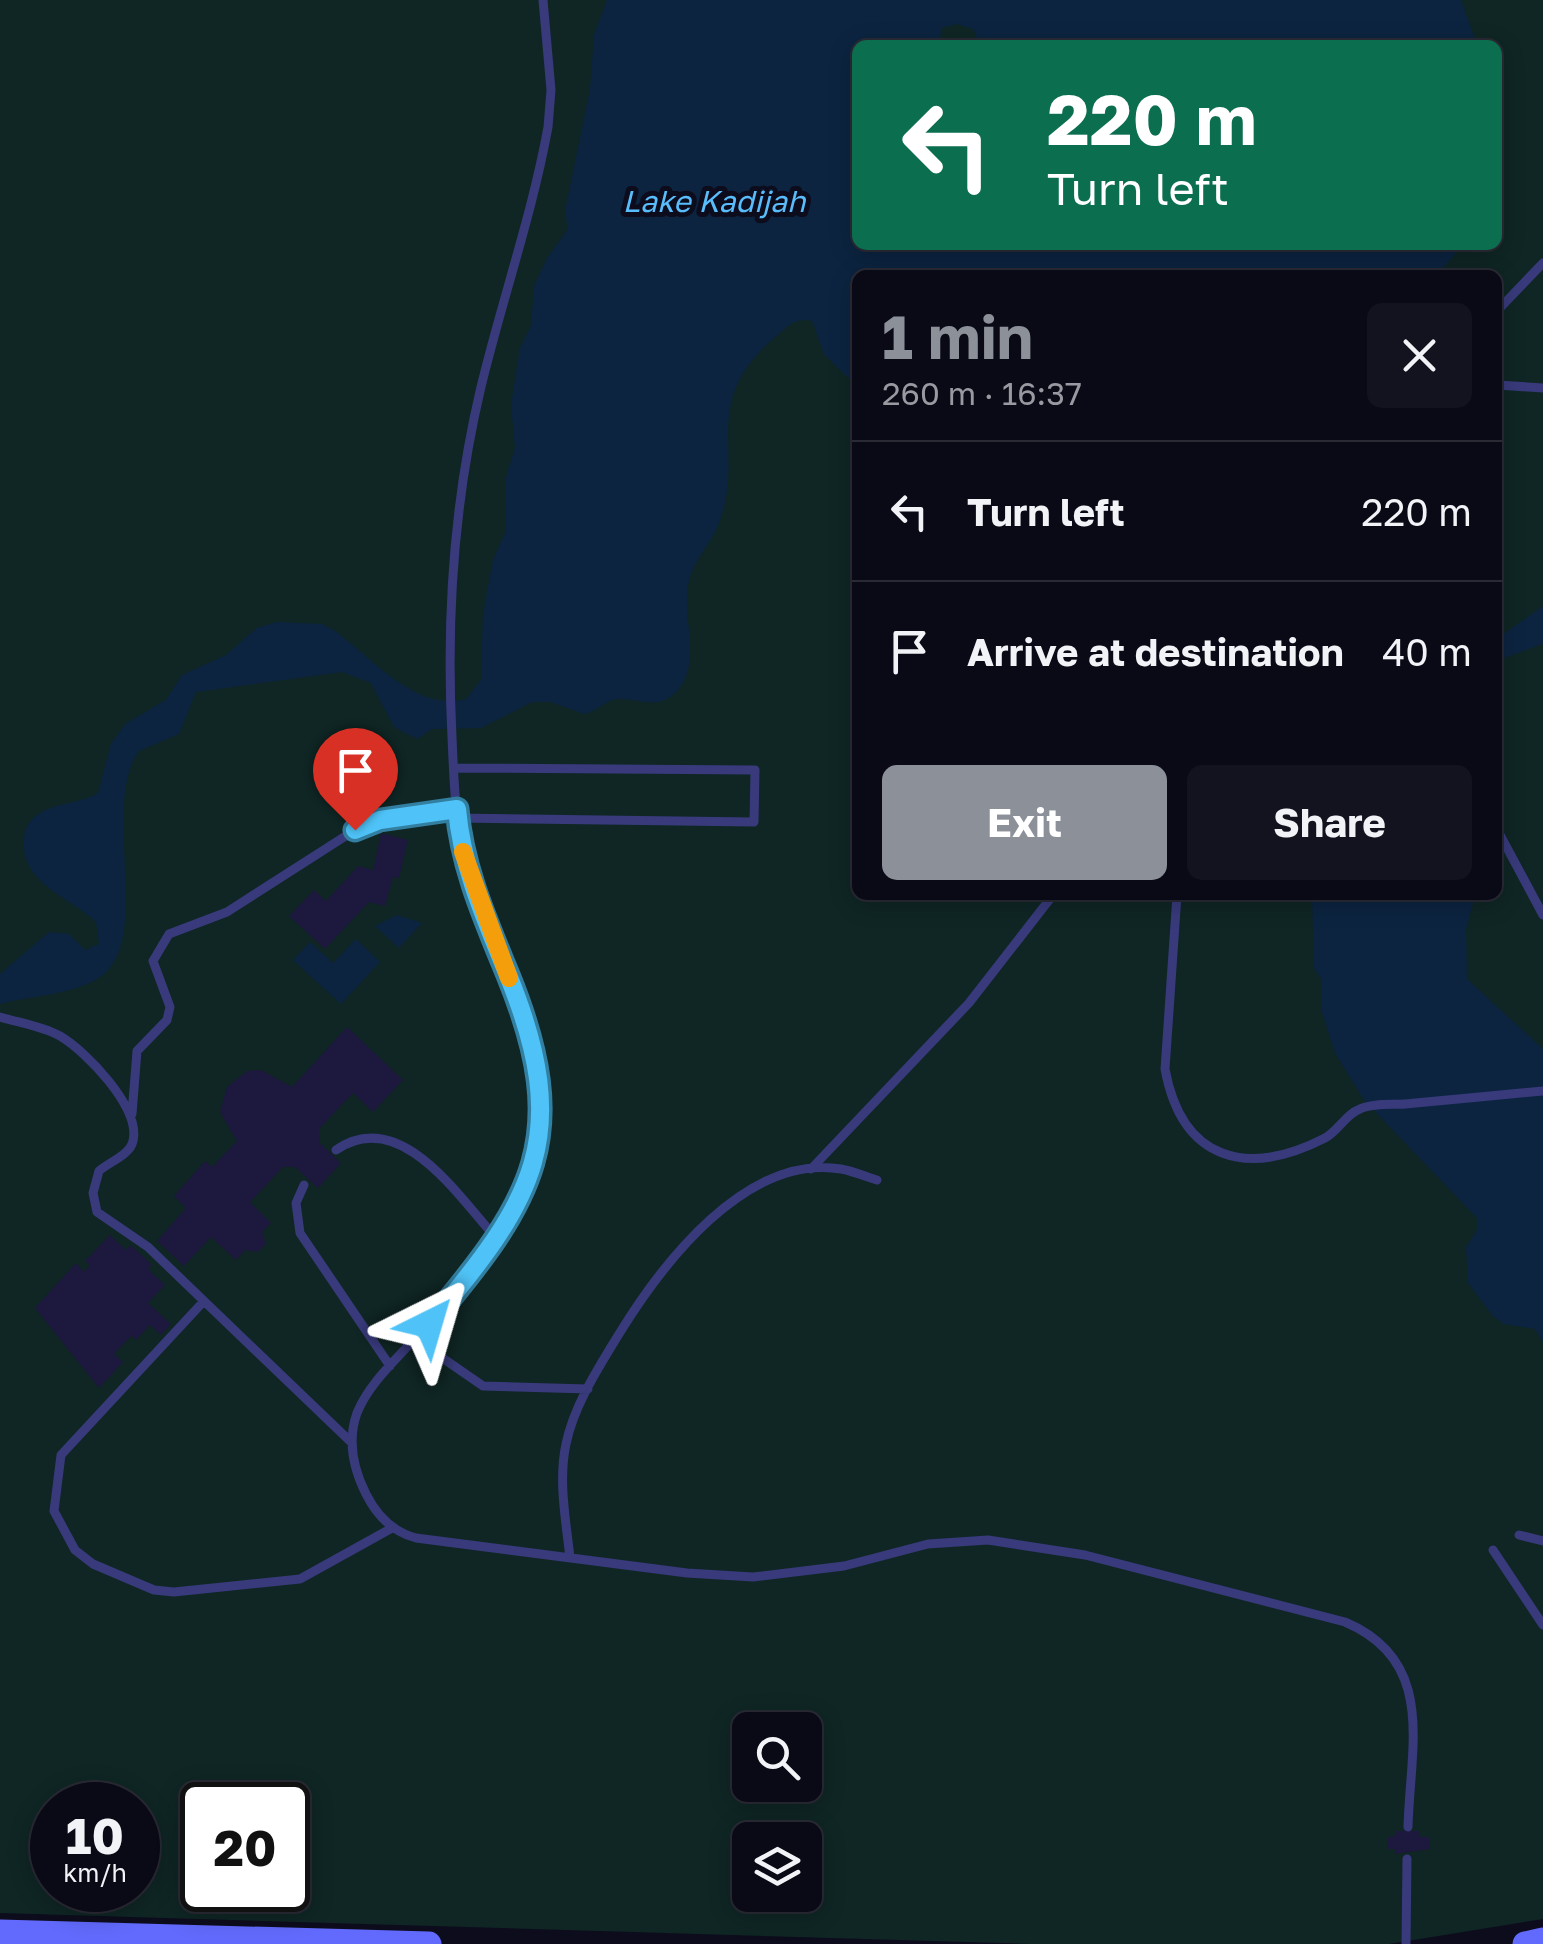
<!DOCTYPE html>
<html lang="en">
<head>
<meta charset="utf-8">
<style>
	:root { --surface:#0a0916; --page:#13121f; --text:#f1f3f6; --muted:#999aa1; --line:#2a2a35; --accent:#8c9099 }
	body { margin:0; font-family:"Golos Text",sans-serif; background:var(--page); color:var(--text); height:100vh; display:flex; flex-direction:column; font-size:38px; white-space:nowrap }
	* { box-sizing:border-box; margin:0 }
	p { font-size:32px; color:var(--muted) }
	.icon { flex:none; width:55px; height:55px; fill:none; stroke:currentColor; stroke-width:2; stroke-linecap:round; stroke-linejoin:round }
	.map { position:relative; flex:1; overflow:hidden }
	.sheet { position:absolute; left:852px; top:270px; width:650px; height:630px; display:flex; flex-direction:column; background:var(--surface); border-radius:15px; box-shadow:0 5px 25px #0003,0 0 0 2px var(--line) }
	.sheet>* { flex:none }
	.guide { position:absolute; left:852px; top:40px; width:650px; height:210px; border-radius:15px; box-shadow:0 5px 25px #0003,0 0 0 2px var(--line); background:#0b6e4f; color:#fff; overflow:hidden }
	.tools { position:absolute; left:732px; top:1712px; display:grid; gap:20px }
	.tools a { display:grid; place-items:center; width:90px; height:90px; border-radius:15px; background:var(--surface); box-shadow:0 5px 25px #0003,0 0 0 2px var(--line); font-size:50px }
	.speed { position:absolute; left:30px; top:1782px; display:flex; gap:20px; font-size:50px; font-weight:700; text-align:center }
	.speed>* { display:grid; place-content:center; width:130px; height:130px; border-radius:50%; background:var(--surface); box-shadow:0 5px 25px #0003,0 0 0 2px var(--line); line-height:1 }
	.speed small { font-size:25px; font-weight:400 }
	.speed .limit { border:5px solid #111; border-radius:15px; background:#fff; color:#111 }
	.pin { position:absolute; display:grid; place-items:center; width:85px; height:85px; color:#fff; margin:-102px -42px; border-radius:50% 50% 50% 0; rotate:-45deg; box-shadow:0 0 10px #0007 }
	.pin .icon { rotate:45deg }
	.me { position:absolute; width:110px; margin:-55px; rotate:40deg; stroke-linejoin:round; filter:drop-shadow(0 0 8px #0008) }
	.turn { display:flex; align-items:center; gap:35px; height:210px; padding:0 30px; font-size:45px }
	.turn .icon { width:130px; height:130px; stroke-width:2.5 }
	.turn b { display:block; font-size:70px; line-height:85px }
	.round { display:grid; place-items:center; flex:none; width:105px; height:105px; border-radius:15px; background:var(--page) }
	.overview { display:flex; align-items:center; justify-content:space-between; height:170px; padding:0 30px }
	h1 { font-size:60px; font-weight:700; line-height:75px; color:var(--accent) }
	.action { display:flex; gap:20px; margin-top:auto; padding:20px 30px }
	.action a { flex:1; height:115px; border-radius:15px; background:var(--accent); color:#fff; font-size:40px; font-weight:700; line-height:115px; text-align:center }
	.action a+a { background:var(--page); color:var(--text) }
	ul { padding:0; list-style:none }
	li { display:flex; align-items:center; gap:30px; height:140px; padding:0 30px; border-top:2px solid var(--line) }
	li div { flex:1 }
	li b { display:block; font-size:38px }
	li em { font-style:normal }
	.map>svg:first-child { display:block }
	.green { fill:#0f2624; fill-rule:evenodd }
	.water { fill:#0c2440 }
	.building { fill:#1d183d }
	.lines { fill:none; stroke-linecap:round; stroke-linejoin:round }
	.service { stroke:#383a7b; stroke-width:9 }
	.secondary { stroke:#616afc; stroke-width:25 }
	.route-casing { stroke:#337fa1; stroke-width:25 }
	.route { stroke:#4fc3f7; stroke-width:18 }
	.slow { stroke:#f59e0b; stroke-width:18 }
	.labels { text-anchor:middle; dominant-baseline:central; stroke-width:10; stroke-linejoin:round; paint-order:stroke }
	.water-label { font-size:30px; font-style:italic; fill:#59bdfc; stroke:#0d0c1d }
</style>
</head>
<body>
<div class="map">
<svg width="1543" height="1944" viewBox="0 0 1543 1944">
	<rect width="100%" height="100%" fill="#0d0c1d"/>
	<path class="green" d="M 0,0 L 1543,0 L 1543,1919 L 1389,1944 L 1031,1944 L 0,1913 ZM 858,45 L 1498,45 L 1498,245 L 858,245 ZM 858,275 L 1498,275 L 1498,895 L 858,895 ZM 750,1730 L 805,1730 L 805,1785 L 750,1785 ZM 52,1805 L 138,1805 L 138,1890 L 52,1890 ZM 202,1805 L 288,1805 L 288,1890 L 202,1890 ZM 750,1840 L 805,1840 L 805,1895 L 750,1895 Z"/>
	<path class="water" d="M 607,0 L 1461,0 L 1477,45 L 980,45 L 973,29 L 957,24 L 942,28 L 939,45 L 858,45 L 858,245 L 1463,245 L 1437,275 L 858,275 L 857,387 L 824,354 L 812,321 C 794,317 788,327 774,338 C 699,404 745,448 720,520 C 713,542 694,559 689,581 C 680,615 704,663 676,692 C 657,711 640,698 618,699 C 606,700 596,712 584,714 L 551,702 L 532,702 L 481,728 L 432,729 L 417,739 L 394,727 L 371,683 L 342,672 L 196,692 L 179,734 L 139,751 C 99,806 156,945 97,979 C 71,995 29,996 0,1004 L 0,974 L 49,932 L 69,934 L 85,950 L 99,944 L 96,922 C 70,897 19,883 24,838 C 25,827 30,819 40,813 C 58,802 80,804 98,793 L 111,744 L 125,724 L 166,700 L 182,675 L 226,655 L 257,628 L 277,622 L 322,624 L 335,631 C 372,658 417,713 466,699 L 481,680 L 483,614 L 493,560 L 506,531 L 505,480 L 515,448 L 511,405 L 520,348 L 531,326 L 534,286 L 547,258 L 568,229 L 565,211 L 590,89 L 594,35 Z
		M 1543,606 L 1543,644 L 1498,660 L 1498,638 Z
		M 1312,895 L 1475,895 L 1466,930 L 1467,979 L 1543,1049 L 1543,1342 L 1535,1329 L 1504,1324 L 1493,1316 L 1468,1283 L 1466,1247 L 1477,1230 L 1477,1218 L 1364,1100 L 1335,1053 L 1322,1012 L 1322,981 L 1314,968 Z
		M 397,915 L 422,923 L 399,948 L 375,926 Z
		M 356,939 L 380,962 L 341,1004 L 293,960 L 310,942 L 333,963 Z"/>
	<path class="building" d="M 381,833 L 408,840 L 399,878 L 393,877 L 385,906 L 369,902 L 325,949 L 289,916 L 314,890 L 326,901 L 358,866 L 373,870 Z
		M 347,1027 L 403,1080 L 373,1112 L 353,1093 L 319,1129 L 319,1142 L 341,1163 L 318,1188 L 295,1167 L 283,1167 L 250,1202 L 271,1223 L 262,1232 L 266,1244 L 258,1252 L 245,1250 L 236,1260 L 211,1237 L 184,1266 L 157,1241 L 186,1208 L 174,1196 L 205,1161 L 212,1167 L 237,1141 L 220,1112 L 227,1087 L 247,1071 L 261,1070 L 292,1087 Z
		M 110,1235 L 126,1250 L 131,1245 L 152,1265 L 148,1269 L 165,1285 L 148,1303 L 171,1324 L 161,1335 L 150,1325 L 136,1340 L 131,1336 L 114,1354 L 123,1362 L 99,1388 L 35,1308 L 76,1263 L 84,1272 L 90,1265 L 85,1261 Z
		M 1395,1831 L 1420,1831 L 1420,1837 L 1429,1837 L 1430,1849 L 1395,1854 L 1395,1849 L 1387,1849 L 1388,1837 L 1396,1836 Z"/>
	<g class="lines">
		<path class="service" d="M 543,0 L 551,90 L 548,127 C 532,215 502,300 481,387 C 454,500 446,620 452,737 C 454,782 455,829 469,873 C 498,966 559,1057 536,1159 C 521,1226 464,1286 418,1335 C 397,1359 369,1383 357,1413 C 347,1441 353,1468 366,1494 C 377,1516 393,1532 416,1538 L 687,1573 L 753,1577 L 844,1566 L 928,1544 L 988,1540 L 1085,1555 L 1345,1622 C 1437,1661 1410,1747 1408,1827
			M 1498,310 L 1543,263
			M 1498,385 L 1543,388
			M 454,768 L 755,770 L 754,822 L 458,818
			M 1498,831 L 1543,915
			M 1177,895 L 1165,1069 C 1182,1161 1247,1178 1325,1138 C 1338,1131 1346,1114 1360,1109 C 1372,1103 1392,1105 1405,1104 C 1451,1100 1497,1095 1543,1091
			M 0,1017 C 20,1023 42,1026 60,1036 C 86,1051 141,1108 133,1141 C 130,1155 109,1162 99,1171 L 93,1193 L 97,1212 L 148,1247 L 204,1301
			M 132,1114 L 137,1051 L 167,1020 L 170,1007 L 153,961 L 169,934 L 227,912 L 355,830 L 379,820 L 457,809
			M 336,1150 C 401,1105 460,1199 497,1239
			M 811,1169 L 969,1003 L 1053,895
			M 304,1185 L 296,1203 L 300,1233 L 390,1366
			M 415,1339 L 483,1386 L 588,1389
			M 352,1443 L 204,1301 L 61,1455 L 54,1511 L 75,1550 L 93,1564 L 154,1590 L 174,1592 L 300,1579 L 392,1528
			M 1519,1535 L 1543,1541
			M 1493,1550 L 1543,1625
			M 570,1558 C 566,1521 558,1481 566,1444 C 574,1405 599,1367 619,1334 C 662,1264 746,1153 841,1169 C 853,1171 866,1177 877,1180
			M 1406,1944 L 1407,1859"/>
		<path class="secondary" d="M 0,1932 L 429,1944
			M 1525,1944 L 1543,1940"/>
	</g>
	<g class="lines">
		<defs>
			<path id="route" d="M 355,830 L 380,820 L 457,809 C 462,868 486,921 508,975 C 574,1137 534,1199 429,1324"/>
		</defs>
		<use href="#route" class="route-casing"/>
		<use href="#route" class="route"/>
		<path class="slow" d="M 463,852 L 509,978"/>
	</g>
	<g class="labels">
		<g class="water-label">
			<text x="714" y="201">Lake Kadijah</text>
		</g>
	</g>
</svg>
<div class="tools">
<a><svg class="icon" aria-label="search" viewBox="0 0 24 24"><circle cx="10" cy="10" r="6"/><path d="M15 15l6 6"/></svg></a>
<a><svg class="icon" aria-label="layers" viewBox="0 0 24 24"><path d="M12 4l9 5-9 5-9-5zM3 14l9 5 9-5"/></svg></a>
</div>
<div class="speed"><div>10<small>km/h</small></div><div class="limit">20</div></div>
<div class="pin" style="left:355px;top:830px;background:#d93025"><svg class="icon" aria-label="arrive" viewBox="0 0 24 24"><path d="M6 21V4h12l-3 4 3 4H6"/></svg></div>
<svg class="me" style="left:429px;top:1324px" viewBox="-20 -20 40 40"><path d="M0-17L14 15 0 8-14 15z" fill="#4fc3f7" stroke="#fff" stroke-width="4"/></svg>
<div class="guide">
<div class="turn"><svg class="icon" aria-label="left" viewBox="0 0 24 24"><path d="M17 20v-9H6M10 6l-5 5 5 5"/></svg><div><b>220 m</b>Turn left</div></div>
</div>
<section class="sheet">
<div class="overview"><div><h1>1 min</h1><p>260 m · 16:37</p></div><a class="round"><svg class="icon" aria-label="close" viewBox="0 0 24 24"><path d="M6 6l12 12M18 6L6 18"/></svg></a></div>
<ul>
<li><svg class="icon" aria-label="left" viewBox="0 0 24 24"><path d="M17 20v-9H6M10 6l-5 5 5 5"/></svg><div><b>Turn left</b></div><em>220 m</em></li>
<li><svg class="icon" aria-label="arrive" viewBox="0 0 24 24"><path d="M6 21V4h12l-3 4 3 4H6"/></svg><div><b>Arrive at destination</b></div><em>40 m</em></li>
</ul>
<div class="action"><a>Exit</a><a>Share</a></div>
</section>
</div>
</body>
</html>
